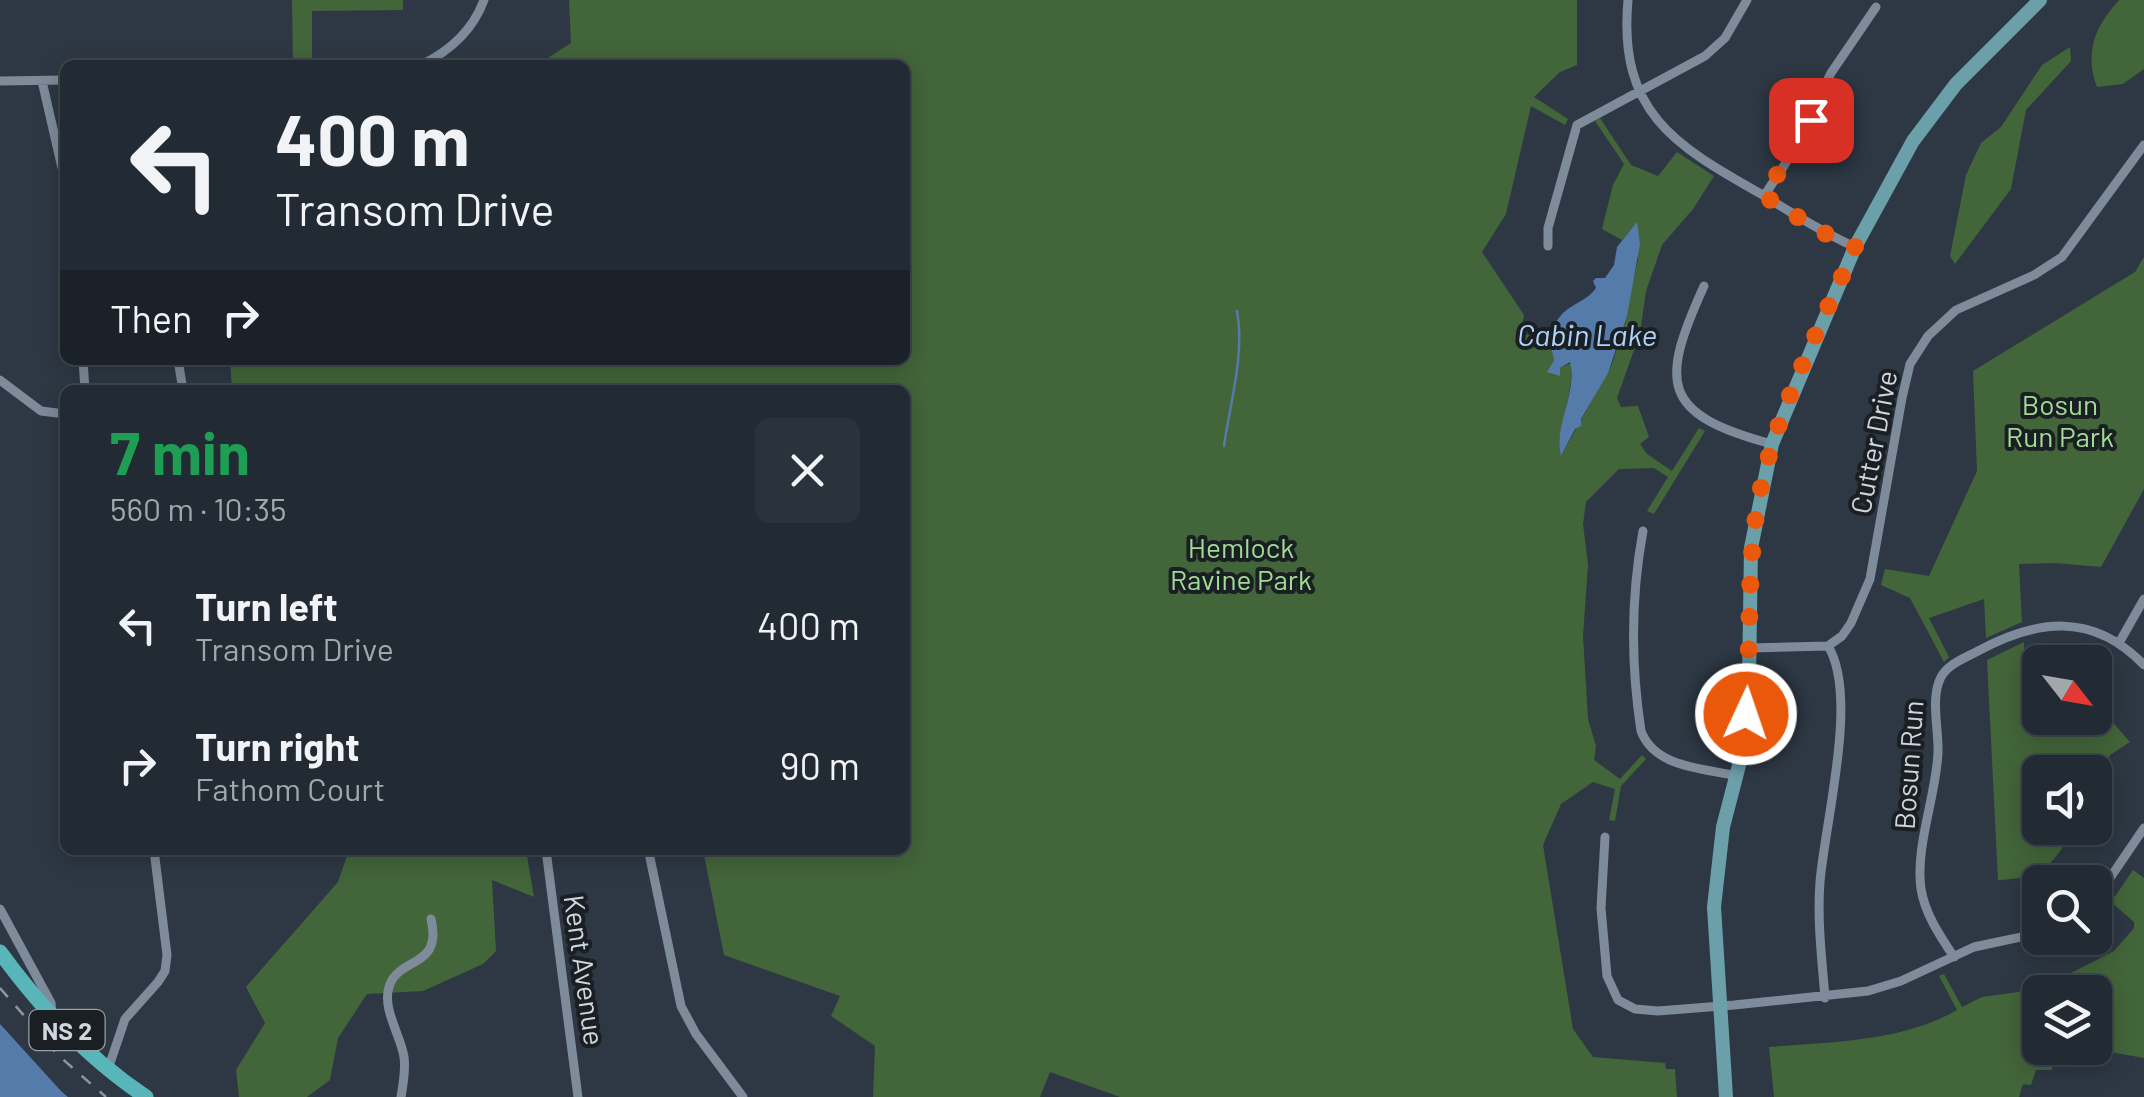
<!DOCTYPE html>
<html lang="en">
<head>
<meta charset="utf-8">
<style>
	:root { --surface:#222a33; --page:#2a323b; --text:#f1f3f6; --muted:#a2a7ac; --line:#3f464e }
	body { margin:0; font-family:Barlow,sans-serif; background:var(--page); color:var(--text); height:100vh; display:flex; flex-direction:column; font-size:38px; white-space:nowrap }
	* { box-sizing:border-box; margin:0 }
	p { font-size:32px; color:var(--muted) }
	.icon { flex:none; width:55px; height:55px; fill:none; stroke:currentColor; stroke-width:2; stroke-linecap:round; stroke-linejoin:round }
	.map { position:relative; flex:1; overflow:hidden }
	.panel { position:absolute; left:60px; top:385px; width:850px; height:470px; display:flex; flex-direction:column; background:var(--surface); border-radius:15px; box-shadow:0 5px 25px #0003,0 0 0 2px var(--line) }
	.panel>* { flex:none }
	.guide { position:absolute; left:60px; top:60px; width:850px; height:305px; border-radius:15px; box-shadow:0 5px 25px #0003,0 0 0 2px var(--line); background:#222a33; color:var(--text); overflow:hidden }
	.needle { width:65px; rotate:121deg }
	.controls { position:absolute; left:2022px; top:645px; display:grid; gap:20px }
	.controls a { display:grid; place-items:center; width:90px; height:90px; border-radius:15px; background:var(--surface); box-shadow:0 5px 25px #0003,0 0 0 2px var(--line); font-size:50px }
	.pin { position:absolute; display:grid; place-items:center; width:85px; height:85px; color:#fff; margin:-42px; border-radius:20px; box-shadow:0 5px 15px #0006 }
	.me { position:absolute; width:110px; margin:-55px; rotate:3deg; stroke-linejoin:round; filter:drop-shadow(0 0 8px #0008) }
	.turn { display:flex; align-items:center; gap:35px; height:210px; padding:0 50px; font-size:45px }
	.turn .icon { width:130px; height:130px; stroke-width:2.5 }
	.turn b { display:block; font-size:70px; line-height:85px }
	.then { display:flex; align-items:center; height:95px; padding:0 50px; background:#0003; gap:20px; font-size:38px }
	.round { display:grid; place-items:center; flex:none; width:105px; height:105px; border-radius:15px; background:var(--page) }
	.headline { display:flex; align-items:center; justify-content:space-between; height:170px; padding:0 50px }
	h1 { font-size:60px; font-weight:700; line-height:75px; color:#1e9e55 }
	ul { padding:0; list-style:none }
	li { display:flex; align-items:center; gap:30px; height:140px; padding:0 50px }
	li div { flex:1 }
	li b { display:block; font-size:38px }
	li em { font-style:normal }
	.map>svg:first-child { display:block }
	.green { fill:#43653a }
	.water { fill:#557baa }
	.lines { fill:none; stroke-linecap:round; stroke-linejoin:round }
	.stream { stroke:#557baa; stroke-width:2.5 }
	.street { stroke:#7e8b9a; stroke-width:9 }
	.secondary { stroke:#6ba0aa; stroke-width:14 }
	.primary { stroke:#58b5ba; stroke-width:15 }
	.rail { stroke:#8c949e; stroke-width:2.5; stroke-dasharray:12 12; stroke-linecap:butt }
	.route { stroke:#ea580c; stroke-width:18; stroke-dasharray:0 32.4 }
	.labels { text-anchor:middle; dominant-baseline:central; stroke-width:8; stroke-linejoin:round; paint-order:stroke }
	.shield { fill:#1a1f24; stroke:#999fa6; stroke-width:2.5 }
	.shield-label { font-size:25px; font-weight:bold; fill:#cfd6de }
	.park-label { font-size:28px; fill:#a2dc94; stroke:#1a1f24 }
	.street-label { font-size:28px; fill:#cfd6de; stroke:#1a1f24 }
	.water-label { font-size:30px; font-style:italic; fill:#afd1fa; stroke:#1a1f24 }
</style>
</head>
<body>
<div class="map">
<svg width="2144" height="1097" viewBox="0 0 2144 1097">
	<rect width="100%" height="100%" fill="#2d3844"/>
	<path class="green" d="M 292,0 L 403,0 L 403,10 L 312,11 L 312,65 L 293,64 Z
		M 569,0 L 1577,0 L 1577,65 L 1560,72 L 1534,97 L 1568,119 L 1565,125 L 1531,106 L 1506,214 L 1482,252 L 1524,315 L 1521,332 L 1551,344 L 1554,360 L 1548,371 L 1558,375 L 1560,368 L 1571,363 C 1575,397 1554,429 1561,456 L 1612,364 L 1627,316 L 1627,305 L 1638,260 L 1637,224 L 1622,240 L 1602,229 L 1613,185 L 1624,164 L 1595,121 L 1600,118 L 1631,165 L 1658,176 L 1677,152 L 1714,176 L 1693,209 L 1662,245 L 1646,291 L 1640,333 L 1617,398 L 1621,407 L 1638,406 L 1649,437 L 1640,444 L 1647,454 L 1672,471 L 1699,428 L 1705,431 L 1654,514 L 1647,511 L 1668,477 L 1654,468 L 1619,469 L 1586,502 L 1583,524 L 1588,565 L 1583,636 L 1588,719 L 1596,746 L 1594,760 L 1620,779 L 1642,755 L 1646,759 L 1621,786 L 1615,821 L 1609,820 L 1615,789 L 1593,782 L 1561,804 L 1543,845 L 1573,1029 L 1593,1057 L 1665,1063 L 1666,1069 L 1675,1069 L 1677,1097 L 1120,1097 L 1050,1072 L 1040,1097 L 873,1097 L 875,1046 L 831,1016 L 840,996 L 724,955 L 703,850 L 905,850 L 905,390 L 232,390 L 230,360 L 905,360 L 905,65 L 537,65 L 571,43 Z
		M 2119,0 L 2144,0 L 2144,69 L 2123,84 L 2097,87 C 2084,53 2095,26 2119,0 Z
		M 2070,47 L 2071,61 L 2026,110 L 2011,189 L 1955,264 L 1950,256 L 1966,175 L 1981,143 L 2001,127 L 2042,65 Z
		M 2144,257 L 2144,489 L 2101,567 L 2055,563 L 2019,564 L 2022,622 L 1986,638 L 1984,599 L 1929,618 L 1949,657 L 1944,662 L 1910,598 L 1881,585 L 1885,569 L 1929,576 L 1977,471 L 1973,371 L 2135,272 Z
		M 2024,642 L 2025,687 L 2040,690 L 2040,718 L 2108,717 L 2130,742 L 2110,755 L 2095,792 L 2095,772 L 2040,772 L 2040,828 L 2077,828 C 2048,866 2049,877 1998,880 L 1987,660 Z
		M 349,850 L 526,850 L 534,897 L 492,880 L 496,951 L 483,964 L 423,991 L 367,994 L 338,1038 L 330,1080 L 307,1097 L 239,1097 L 236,1070 L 265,1023 L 246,987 L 338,882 Z
		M 2133,870 L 2144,878 L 2144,1058 L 2088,1048 L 2095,1048 L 2095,992 L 2040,992 L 2040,1048 L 2067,1048 L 2051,1070 L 2036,1070 L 2031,1085 L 2023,1084 L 2019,1097 L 1774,1097 L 1769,1047 C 1830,1042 1902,1042 1957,1010 L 1939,976 L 1944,974 L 1962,1007 L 1982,997 L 2040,989 L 2114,951 L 2134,928 L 2134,922 L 2111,902 Z"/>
	<path class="water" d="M 1637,222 L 1640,244 L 1627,316 L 1608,373 L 1581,419 L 1581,426 L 1575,429 L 1561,456 C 1553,425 1578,394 1570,362 L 1560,368 L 1560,376 L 1547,372 L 1554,360 L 1548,333 C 1554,326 1557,319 1563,313 C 1575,302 1588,300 1596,288 L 1593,281 L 1596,278 L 1605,278 L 1614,265 L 1617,247 Z
		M 0,1024 L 61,1091 L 68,1097 L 0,1097 Z"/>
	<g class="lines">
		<path class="stream" d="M 1224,446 C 1230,403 1245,354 1237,311"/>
		<path class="street" d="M 1628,0 C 1618,112 1674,145 1761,194 C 1792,213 1822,232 1855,247
			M 421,65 C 450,51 473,30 484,0
			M 0,81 L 65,80
			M 42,81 L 65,181
			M 1764,196 L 1791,155 L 1831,73 L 1876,7
			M 1548,246 L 1548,228 L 1577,125 L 1705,56 L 1725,38 L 1747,0
			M 1704,286 C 1660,383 1660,414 1772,444
			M 83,360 L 85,390
			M 178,360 L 183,390
			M 0,380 L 41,411 L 65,414
			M 1643,531 C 1631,596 1631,666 1641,731 C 1655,768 1703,768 1737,776
			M 2119,643 L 2144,599
			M 1750,648 L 1828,646 L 1842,636 L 1851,623 L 1870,579 L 1902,398 L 1910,364 L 1928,336 L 1956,310 L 2034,275 L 2062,257 L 2144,145
			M 1605,837 L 1601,908 L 1607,976 L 1618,1000 L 1635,1009 L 1658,1011 L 1734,1005 L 1868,991 L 1901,981 L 1974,947 L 2040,933
			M 546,850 L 578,1097
			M 649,853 L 681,1006 L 696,1034 L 743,1097
			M 2095,900 L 2144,828
			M 0,909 L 51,1003 L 52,1014
			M 1954,957 C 1940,936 1925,914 1921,889 C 1915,847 1936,796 1938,753 C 1939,730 1930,698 1941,677 C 1948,664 1965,658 1978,651 C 2037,619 2093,612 2144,665
			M 1825,998 C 1822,960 1817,920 1820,882 C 1825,821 1859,696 1828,646
			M 108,1069 L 125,1019 L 158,982 L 165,971 L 167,955 L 154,850
			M 401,1097 C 403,1084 406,1070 404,1057 C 401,1036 382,1009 389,987 C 398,956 443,969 431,919"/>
		<path class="secondary" d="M 1726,1097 L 1714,907 L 1723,827 L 1744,746 L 1749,681 L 1751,548 L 1772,444 L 1855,247 L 1913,141 L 1956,84 L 2040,0"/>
		<path class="primary" d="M 0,952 C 40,1007 89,1059 146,1097"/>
		<path class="rail" d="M 0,988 L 59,1056 L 106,1097"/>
	</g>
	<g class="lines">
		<path class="route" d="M 1746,714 C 1752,637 1745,559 1762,483 C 1779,406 1823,321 1855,247 L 1820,231 L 1764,196 L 1811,120"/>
	</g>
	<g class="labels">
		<rect class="shield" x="29.5" y="1010" width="75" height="40" rx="8"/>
		<g class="shield-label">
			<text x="67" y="1030">NS 2</text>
		</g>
		<g class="park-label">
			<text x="2060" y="404">Bosun<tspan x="2060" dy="32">Run Park</tspan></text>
			<text x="1241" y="547">Hemlock<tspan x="1241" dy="32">Ravine Park</tspan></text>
		</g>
		<g class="street-label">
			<text transform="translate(1873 442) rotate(-79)">Cutter Drive</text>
			<text transform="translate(1908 765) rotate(-86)">Bosun Run</text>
			<text transform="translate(585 970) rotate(82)">Kent Avenue</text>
		</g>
		<g class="water-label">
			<text x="1587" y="334">Cabin Lake</text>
		</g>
	</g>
</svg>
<div class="controls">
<a><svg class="needle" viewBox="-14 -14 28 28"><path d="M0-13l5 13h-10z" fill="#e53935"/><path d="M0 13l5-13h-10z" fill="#a2a7ac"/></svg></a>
<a><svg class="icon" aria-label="sound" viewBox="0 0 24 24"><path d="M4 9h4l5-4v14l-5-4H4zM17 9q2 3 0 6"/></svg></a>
<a><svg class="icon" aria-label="search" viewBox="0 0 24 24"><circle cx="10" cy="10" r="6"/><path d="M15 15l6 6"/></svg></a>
<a><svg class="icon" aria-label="layers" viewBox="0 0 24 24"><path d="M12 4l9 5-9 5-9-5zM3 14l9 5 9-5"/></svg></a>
</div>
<div class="pin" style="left:1811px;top:120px;background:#d93025"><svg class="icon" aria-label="arrive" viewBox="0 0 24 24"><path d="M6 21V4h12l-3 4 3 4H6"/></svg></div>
<svg class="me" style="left:1746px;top:714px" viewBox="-20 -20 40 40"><circle r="17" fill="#ea580c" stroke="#fff" stroke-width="3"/><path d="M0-11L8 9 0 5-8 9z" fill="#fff"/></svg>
<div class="guide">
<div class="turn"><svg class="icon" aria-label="left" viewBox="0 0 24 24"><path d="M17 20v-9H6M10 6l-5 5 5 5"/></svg><div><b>400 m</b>Transom Drive</div></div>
<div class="then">Then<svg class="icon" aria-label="right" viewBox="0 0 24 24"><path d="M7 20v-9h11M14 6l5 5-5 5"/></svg></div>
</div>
<section class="panel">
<div class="headline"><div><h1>7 min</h1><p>560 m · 10:35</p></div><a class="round"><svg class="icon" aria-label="close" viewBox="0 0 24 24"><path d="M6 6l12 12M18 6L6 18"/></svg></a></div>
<ul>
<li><svg class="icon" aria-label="left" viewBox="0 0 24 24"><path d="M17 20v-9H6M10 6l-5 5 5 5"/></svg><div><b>Turn left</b><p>Transom Drive</p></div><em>400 m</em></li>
<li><svg class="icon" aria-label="right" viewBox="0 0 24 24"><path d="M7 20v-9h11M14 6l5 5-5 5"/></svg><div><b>Turn right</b><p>Fathom Court</p></div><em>90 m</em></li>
</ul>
</section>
</div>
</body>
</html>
